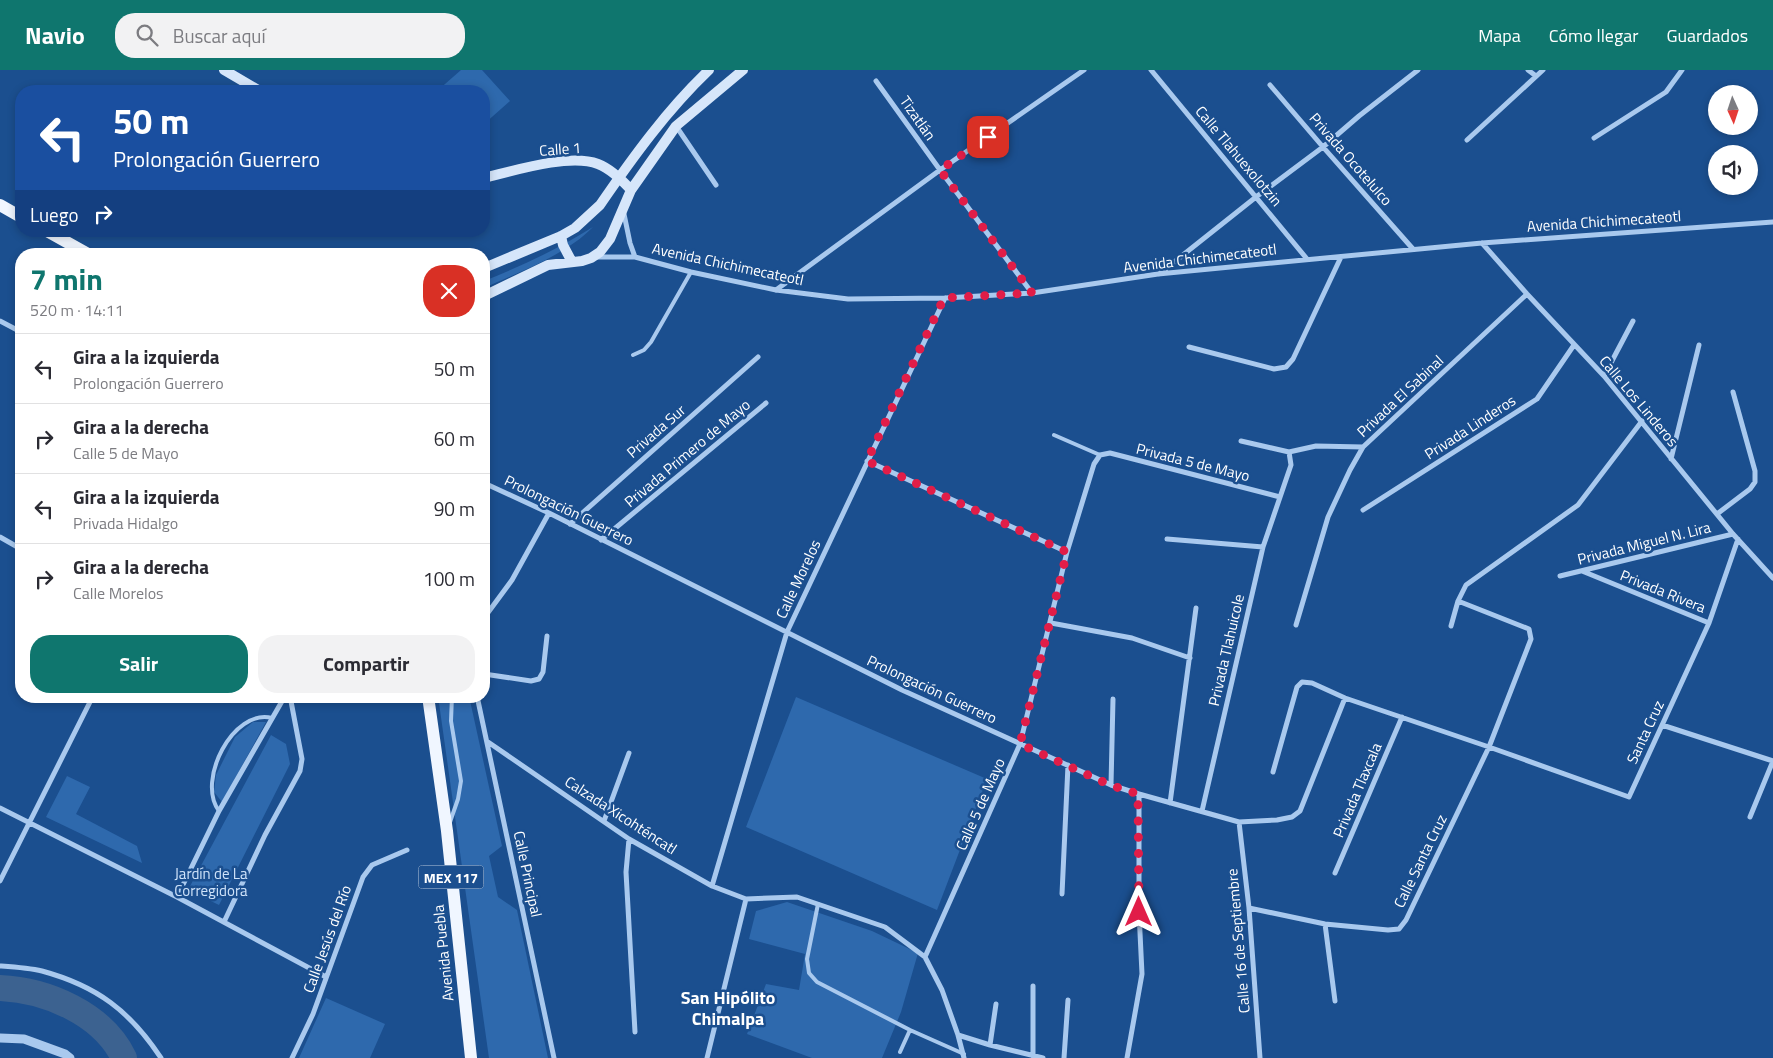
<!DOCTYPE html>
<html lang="es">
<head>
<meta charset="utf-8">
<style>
	:root { --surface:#fff; --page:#f2f2f3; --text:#2b2b33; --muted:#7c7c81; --line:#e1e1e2; --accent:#0f766e }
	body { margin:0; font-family:"Titillium Web",sans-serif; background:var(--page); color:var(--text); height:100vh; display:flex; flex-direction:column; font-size:19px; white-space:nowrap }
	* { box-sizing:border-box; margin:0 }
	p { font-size:16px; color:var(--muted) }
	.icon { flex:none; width:28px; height:28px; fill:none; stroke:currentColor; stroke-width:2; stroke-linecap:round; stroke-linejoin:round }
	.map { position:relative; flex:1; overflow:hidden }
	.side { position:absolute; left:15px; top:178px; width:475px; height:455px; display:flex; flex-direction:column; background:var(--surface); border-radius:20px; box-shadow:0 2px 8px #0003 }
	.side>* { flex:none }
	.banner { position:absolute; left:15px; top:15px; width:475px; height:152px; border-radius:20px; box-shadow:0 2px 8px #0003; background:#1a4fa0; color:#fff; overflow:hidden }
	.needle { width:32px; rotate:177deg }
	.tools { position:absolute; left:1708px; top:15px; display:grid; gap:10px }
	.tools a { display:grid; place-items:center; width:50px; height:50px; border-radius:50%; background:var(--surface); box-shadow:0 2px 8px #0003; font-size:25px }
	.pin { position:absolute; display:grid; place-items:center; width:42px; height:42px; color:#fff; margin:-21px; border-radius:10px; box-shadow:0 2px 8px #0006 }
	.me { position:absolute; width:55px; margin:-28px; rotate:0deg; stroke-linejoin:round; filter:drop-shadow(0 0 4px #0008) }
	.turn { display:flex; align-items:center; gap:18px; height:105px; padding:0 15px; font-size:22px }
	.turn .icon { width:65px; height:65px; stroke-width:2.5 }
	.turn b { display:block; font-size:35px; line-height:42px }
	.then { display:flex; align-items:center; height:48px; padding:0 15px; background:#0003; gap:10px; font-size:19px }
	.round { display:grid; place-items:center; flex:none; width:52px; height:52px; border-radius:20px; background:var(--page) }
	.summary { display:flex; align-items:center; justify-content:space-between; height:85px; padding:0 15px }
	h1 { font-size:30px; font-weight:700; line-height:38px; color:var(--accent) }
	.cta { display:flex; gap:10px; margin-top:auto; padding:10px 15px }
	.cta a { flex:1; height:58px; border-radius:20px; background:var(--accent); color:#fff; font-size:20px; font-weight:700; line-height:58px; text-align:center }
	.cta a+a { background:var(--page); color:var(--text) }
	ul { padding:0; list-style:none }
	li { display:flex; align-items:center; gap:15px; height:70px; padding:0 15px; border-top:1px solid var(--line) }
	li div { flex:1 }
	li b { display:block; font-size:19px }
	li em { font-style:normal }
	header { display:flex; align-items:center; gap:30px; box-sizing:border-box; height:70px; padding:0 25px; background:var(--accent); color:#fff }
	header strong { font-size:24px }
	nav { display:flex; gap:28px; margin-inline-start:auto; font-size:18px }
	.search { width:350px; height:45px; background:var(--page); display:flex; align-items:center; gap:12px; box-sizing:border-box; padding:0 18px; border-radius:20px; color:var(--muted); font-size:19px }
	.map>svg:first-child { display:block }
	.green { fill:#2e69ad }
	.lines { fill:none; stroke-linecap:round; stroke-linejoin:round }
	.river { stroke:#3c6290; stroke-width:26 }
	.service { stroke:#a9c9ee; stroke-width:4 }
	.minor { stroke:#a9c9ee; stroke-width:5 }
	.tertiary { stroke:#a9c9ee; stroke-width:9 }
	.secondary { stroke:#d6e6fa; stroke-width:10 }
	.primary { stroke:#f0f6ff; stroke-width:12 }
	.route { stroke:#e11d48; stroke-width:9; stroke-dasharray:0 16.2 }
	.labels { text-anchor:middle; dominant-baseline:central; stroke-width:5; stroke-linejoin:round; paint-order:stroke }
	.shield { fill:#1b4f8f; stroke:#bbcadd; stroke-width:1 }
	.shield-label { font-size:14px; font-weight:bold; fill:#fff }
	.street-label { font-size:15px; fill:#fff; stroke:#1b4f8f }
	.park-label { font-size:15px; fill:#cfe3fa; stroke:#1b4f8f }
	.quarter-label { font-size:18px; font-weight:bold; fill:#fff; stroke:#1b4f8f }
</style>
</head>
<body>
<header>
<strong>Navio</strong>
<div class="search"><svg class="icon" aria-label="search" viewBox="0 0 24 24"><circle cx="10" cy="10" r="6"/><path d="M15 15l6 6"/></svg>Buscar aquí</div>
<nav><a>Mapa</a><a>Cómo llegar</a><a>Guardados</a></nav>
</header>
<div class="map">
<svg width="1773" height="988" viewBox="0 0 1773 988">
	<rect width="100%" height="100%" fill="#1b4f8f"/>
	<path class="green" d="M 461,0 L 482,0 L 510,31 L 484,54 L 484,21 L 437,21 Z
		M 593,157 C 566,185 519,202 484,218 L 484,211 C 522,196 558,179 593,157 Z
		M 438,626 L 469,626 L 502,776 L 489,786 L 498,827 L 517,840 L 548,988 L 489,988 Z
		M 796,627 L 987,709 L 937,840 L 746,757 Z
		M 253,652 L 266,652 L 222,732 L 214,722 L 216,705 L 235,667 Z
		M 271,665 L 286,674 L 290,694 L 219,835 L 188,820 Z
		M 67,706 L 90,717 L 76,744 L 137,776 L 142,793 L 46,747 Z
		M 787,832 L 872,861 L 918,883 L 901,942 L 882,988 L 812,988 L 747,964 L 766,914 L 799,920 L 805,884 L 749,869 L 756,841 Z
		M 326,928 L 385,954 L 370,988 L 299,988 Z"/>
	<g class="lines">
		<path class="river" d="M 0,918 C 47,920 103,944 124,988"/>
		<path class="service" d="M 633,285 L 644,280 L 651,272 L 691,202
			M 1054,365 L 1100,385
			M 219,741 C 196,711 233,638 272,648
			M 450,752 L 458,729 L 461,711 L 451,651 L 452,626
			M 818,834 L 807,889 L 809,903 L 817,912 L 910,960 L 964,984
			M 900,982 L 910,960"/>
		<path class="minor" d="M 1151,0 L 1307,189
			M 1528,0 L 1536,6
			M 876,11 L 940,100 L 1032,223
			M 1270,15 L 1323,77 L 1413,179
			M 676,56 L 716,115
			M 1594,68 L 1666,22 L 1682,0
			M 1467,70 L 1543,0
			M 624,144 L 630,173 L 635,187
			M 1482,173 L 1527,224 L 1604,306 L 1733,464 L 1773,508
			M 597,187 L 635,187 L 691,202 L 776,220 L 848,229 L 945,228 L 1032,223 L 1158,204 L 1482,173 L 1773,152
			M 1159,204 L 1256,127 L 1323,77 L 1359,46 L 1418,0
			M 776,220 L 940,100 L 1084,0
			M 0,251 L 21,262
			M 1189,277 L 1274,299 L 1286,297 L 1293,289 L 1341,187
			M 1604,306 L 1633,251
			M 1289,382 L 1316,376 L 1363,377
			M 1671,389 L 1699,275
			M 867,391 L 1067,482
			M 484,413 L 549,443 L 902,620 L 1111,715 L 1139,724 L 1239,752 L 1277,750 L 1292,747 L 1300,741 L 1345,628
			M 1363,440 L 1537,329 L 1574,275
			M 1717,444 L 1750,419 L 1755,412 L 1755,401 L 1733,322
			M 570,454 L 758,287
			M 0,467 L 21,479
			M 1167,469 L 1263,477
			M 601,470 L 766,333
			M 1582,501 L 1709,553
			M 1560,506 L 1733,464
			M 484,548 L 512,510 L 549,443
			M 1051,553 L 1132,568 L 1190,588
			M 1296,555 L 1328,447 L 1350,400 L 1363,377 L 1527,224
			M 1451,556 L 1458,531 L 1466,515 L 1578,435 L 1642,351
			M 484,604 L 531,611 L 539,609 L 543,602 L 547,566
			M 477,626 L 554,988
			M 1662,655 L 1773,691
			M 488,672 L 629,769 L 712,816 L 746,829 L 797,827 L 885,857 L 925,887 L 942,920 L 958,965 L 964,988
			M 1273,702 L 1297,617 L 1302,612 L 1312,613 L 1345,628 L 1489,677 L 1629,727 L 1709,553 L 1738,469
			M 1111,715 L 1113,629
			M 1170,733 L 1196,538
			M 0,738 L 177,827 L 326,907
			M 1202,741 L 1263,477 L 1291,395 L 1289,382 L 1241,371
			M 1750,747 L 1773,691
			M 604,751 L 629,683
			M 1239,752 L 1249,838 L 1260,988
			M 629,769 L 626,802 L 635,962
			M 1335,803 L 1402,647
			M 0,811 L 93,626
			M 712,816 L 787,562 L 945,228
			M 1062,824 L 1068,695
			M 177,827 L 219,741 L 285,626
			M 1249,838 L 1325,854 L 1388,860 L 1399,859 L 1406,850 L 1489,677 L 1531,569 L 1529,559 L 1458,531
			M 224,852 L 265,765 L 300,701 L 302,689 L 290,626
			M 1325,854 L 1335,931
			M 925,887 L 1020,674 L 1067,482 L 1094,394 L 1100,385 L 1110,383 L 1280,427
			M 0,896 C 14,897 29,898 42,901 C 97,916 130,941 161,988
			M 1033,916 L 1033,986
			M 958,965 L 990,975 L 1043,988
			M 990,975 L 996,934
			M 292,988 L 313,944 L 363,807 L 372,795 L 407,780
			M 707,988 L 746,829
			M 1064,988 L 1068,930
			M 1127,988 L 1142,904 L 1139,842 L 1139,724"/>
		<path class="tertiary" d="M 0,968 L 24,969 L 65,984 L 70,988"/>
		<path class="secondary" d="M 224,0 L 260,21
			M 484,108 C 513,101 569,83 598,94 C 611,99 622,110 631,120
			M 561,166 L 563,175 L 572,192
			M 484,198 L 561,166 L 575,158 L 600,135 C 633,87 667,40 709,0
			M 484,226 L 548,195 L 582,191 L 591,188 L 600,182 L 610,169 L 631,120 L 676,56 L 743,0"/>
		<path class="primary" d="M 0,135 L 21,147
			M 47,161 L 88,184
			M 428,626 L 447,761 L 471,988"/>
	</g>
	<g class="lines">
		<path class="route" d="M 988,67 L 940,100 L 1032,223 L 944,228 L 867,391 L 1067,482 L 1020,674 L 1110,715 L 1138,724 L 1139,842"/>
	</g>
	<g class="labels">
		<rect class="shield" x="418.5" y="795.5" width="65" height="23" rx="4"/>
		<g class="shield-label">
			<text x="451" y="807">MEX 117</text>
		</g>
		<g class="street-label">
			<text transform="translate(918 48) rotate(55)">Tizatlán</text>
			<text transform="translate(560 79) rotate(-4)">Calle 1</text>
			<text transform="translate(1239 86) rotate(50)">Calle Tlahuexolotzin</text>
			<text transform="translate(1351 89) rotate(49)">Privada Ocotelulco</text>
			<text transform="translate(1604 151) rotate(-4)">Avenida Chichimecateotl</text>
			<text transform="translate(1200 188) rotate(-7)">Avenida Chichimecateotl</text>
			<text transform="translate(728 194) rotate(12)">Avenida Chichimecateotl</text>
			<text transform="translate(1400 326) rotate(-43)">Privada El Sabinal</text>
			<text transform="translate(1639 331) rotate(50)">Calle Los Linderos</text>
			<text transform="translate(1470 357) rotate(-33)">Privada Linderos</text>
			<text transform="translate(656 361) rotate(-41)">Privada Sur</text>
			<text transform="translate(687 383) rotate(-40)">Privada Primero de Mayo</text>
			<text transform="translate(1193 392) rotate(14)">Privada 5 de Mayo</text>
			<text transform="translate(569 440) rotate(26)">Prolongación Guerrero</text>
			<text transform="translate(1644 473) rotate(-14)">Privada Miguel N. Lira</text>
			<text transform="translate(798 509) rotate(-65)">Calle Morelos</text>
			<text transform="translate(1663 521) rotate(22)">Privada Rivera</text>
			<text transform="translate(1226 580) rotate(-77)">Privada Tlahuicole</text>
			<text transform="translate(932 619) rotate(25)">Prolongación Guerrero</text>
			<text transform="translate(1645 662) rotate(-65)">Santa Cruz</text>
			<text transform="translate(1357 720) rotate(-67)">Privada Tlaxcala</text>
			<text transform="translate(980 734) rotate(-66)">Calle 5 de Mayo</text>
			<text transform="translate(621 745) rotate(33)">Calzada Xicohténcatl</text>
			<text transform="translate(1420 791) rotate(-64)">Calle Santa Cruz</text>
			<text transform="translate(528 804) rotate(78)">Calle Principal</text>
			<text transform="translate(327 869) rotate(-70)">Calle Jesús del Río</text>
			<text transform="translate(1238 871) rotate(-95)">Calle 16 de Septiembre</text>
			<text transform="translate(443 883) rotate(-96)">Avenida Puebla</text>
		</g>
		<g class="park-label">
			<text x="211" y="803">Jardín de La<tspan x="211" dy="17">Corregidora</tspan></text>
		</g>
		<g class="quarter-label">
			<text x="728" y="927">San Hipólito<tspan x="728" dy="21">Chimalpa</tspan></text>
		</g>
	</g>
</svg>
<div class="tools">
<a><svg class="needle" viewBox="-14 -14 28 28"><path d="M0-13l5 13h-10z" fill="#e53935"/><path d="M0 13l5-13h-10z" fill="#7c7c81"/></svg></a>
<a><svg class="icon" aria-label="sound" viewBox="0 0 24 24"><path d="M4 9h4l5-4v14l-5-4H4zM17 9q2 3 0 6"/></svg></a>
</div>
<div class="pin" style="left:988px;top:67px;background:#d93025"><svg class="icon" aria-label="arrive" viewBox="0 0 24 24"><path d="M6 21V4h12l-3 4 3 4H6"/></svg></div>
<svg class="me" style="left:1139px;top:842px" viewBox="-20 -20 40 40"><path d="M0-17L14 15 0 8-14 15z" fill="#e11d48" stroke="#fff" stroke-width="4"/></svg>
<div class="banner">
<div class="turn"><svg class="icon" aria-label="left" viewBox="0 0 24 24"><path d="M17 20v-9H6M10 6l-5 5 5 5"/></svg><div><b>50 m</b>Prolongación Guerrero</div></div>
<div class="then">Luego<svg class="icon" aria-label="right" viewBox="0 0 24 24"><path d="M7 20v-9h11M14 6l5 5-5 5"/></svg></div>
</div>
<section class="side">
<div class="summary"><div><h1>7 min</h1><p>520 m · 14:11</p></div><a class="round" style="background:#d93025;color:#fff"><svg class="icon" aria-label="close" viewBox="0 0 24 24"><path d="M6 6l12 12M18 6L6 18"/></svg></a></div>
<ul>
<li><svg class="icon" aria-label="left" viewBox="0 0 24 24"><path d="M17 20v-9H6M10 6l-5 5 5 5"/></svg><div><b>Gira a la izquierda</b><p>Prolongación Guerrero</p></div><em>50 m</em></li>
<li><svg class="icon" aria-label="right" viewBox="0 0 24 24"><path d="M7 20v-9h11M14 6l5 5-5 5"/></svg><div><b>Gira a la derecha</b><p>Calle 5 de Mayo</p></div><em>60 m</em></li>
<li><svg class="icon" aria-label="left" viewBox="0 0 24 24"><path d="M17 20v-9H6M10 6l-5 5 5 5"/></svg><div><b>Gira a la izquierda</b><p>Privada Hidalgo</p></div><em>90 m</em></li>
<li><svg class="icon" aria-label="right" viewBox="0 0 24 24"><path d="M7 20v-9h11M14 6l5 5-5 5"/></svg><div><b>Gira a la derecha</b><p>Calle Morelos</p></div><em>100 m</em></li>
</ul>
<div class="cta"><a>Salir</a><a>Compartir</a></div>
</section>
</div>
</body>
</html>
